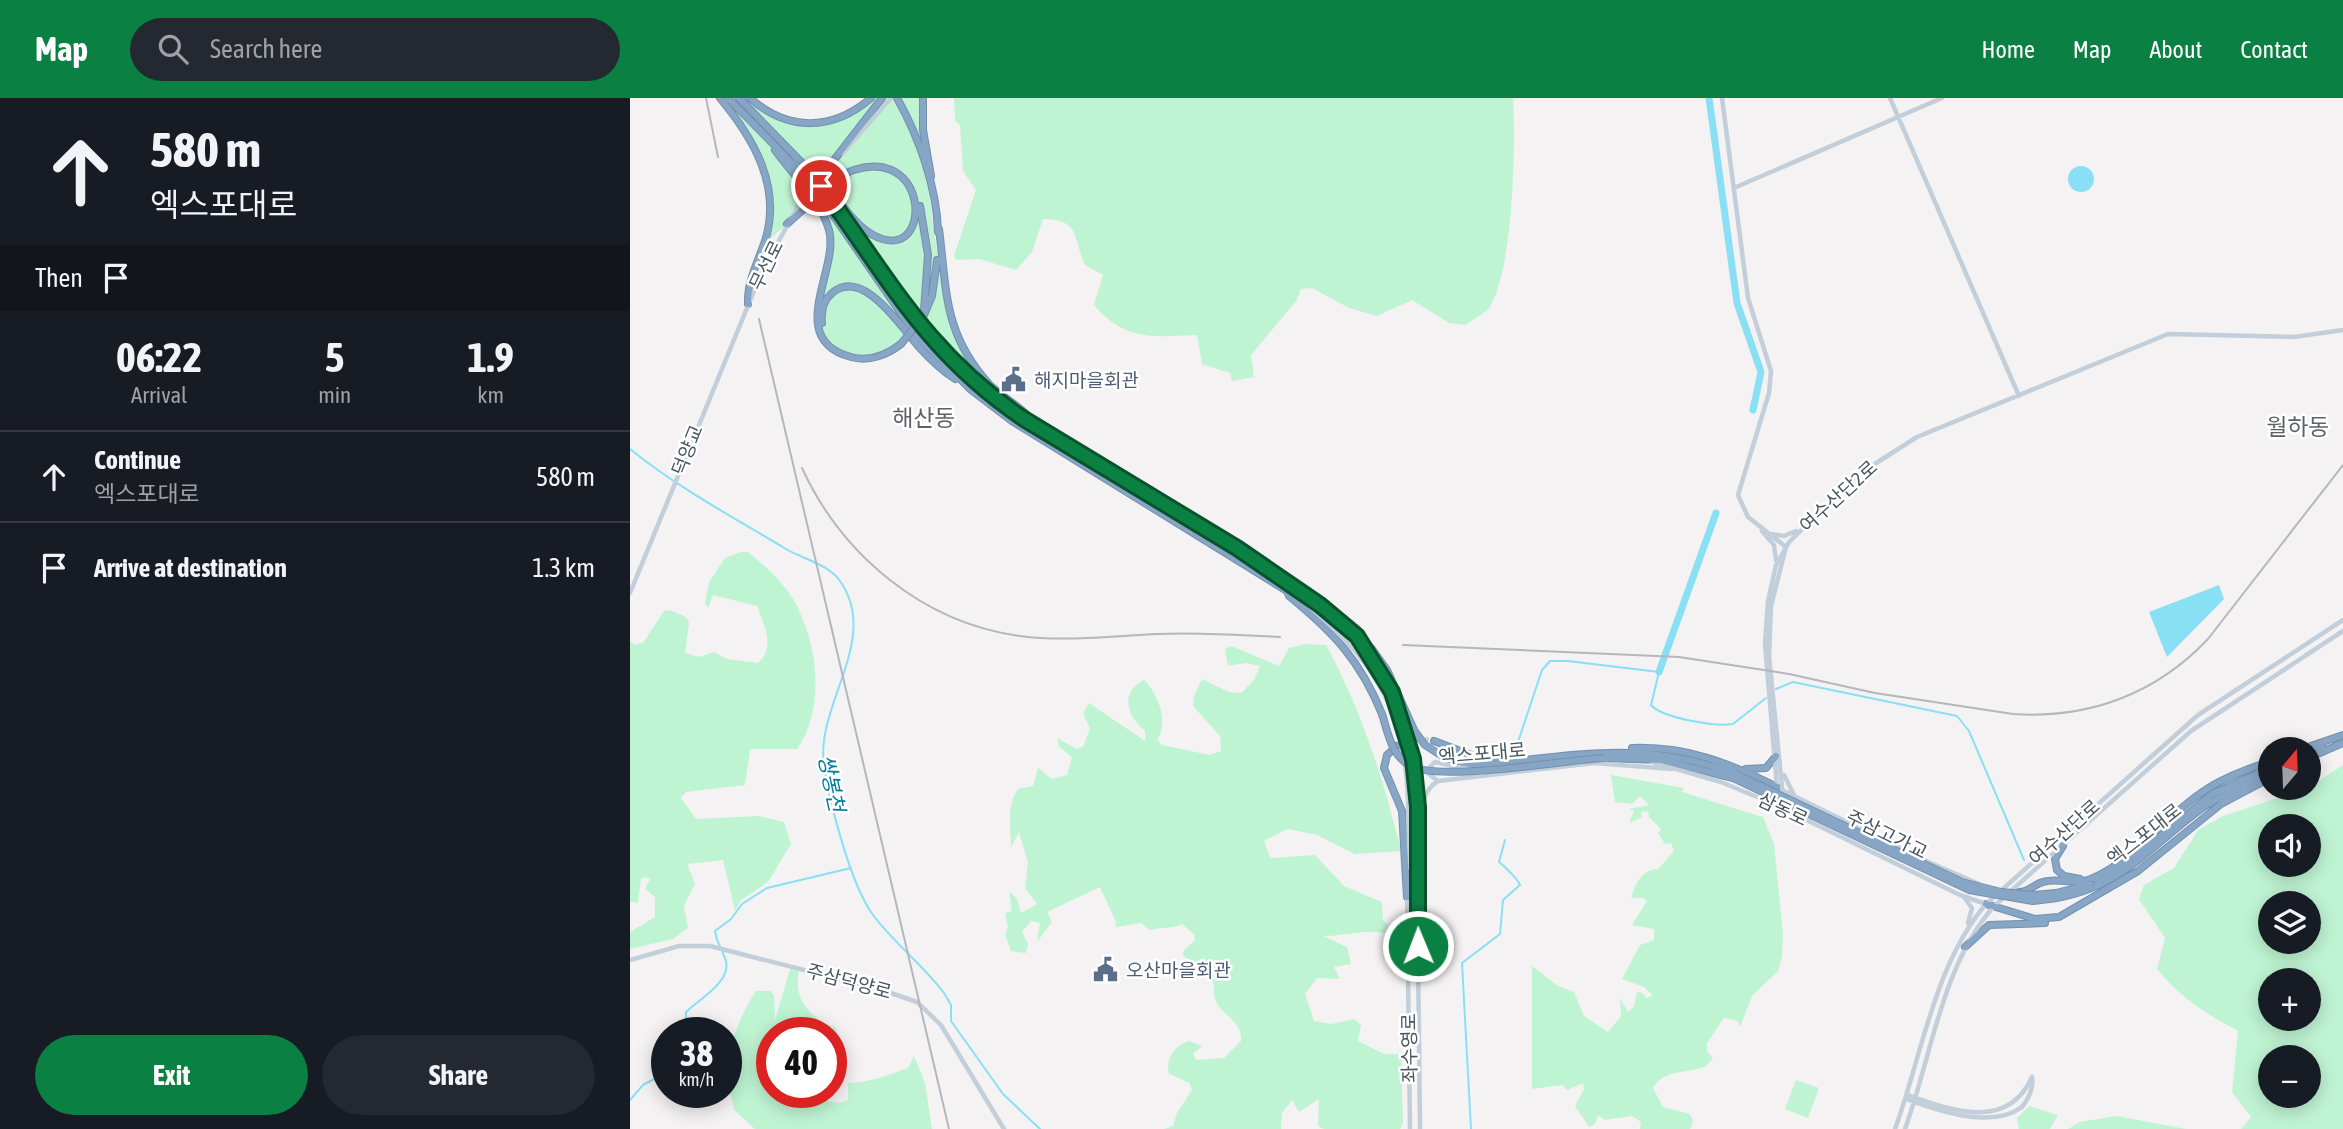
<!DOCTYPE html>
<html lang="en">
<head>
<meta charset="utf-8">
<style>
	:root { --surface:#171b24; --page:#242831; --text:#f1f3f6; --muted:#9ea1a6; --line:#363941; --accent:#0b8043 }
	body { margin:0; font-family:"Asap Condensed","Noto Sans KR",sans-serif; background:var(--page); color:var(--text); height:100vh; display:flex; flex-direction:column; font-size:26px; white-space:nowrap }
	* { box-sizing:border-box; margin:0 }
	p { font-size:23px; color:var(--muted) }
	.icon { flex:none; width:38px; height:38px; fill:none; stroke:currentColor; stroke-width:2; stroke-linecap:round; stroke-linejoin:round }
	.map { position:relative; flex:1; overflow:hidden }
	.drawer { display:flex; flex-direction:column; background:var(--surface); width:630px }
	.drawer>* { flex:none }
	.hud { background:#171b24; color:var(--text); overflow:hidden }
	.needle { width:46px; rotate:19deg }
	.fabs { position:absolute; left:1628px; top:639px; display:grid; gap:14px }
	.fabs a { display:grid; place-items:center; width:63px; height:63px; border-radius:50%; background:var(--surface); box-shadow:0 4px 18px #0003; font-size:35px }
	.speed { position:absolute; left:21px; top:919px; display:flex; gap:14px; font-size:35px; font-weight:700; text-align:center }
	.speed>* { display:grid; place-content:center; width:91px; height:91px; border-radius:50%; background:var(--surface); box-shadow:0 4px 18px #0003; line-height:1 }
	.speed small { font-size:18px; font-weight:400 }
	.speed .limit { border:10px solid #d22; background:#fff; color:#111 }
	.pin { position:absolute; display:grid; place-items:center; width:60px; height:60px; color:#fff; margin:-30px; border:4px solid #fff; border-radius:50%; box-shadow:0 2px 7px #0007 }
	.me { position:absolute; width:77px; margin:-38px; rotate:359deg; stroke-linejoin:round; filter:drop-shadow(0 0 5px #0008) }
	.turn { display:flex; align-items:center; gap:24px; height:147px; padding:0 35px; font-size:32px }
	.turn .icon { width:91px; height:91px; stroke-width:2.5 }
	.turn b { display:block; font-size:49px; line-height:60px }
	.then { display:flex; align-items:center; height:66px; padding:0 35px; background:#0003; gap:14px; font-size:26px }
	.eta { display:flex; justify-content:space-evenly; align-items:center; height:119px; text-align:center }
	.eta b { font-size:42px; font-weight:700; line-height:49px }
	.action { display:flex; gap:14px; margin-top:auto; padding:14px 35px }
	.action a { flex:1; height:80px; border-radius:42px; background:var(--accent); color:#fff; font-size:28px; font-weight:700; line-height:80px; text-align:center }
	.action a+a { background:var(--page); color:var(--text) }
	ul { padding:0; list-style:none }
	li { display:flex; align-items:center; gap:21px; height:91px; padding:0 35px; border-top:2px solid var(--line) }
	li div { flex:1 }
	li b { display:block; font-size:26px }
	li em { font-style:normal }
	header { display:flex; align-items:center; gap:42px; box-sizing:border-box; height:98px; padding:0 35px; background:var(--accent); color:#fff }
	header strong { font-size:33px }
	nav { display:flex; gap:38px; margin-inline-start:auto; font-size:24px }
	.search { width:490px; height:63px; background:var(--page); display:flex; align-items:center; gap:18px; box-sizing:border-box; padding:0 24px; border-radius:38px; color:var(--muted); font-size:26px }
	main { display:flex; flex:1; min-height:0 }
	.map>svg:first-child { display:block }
	.green { fill:#bff4d3; fill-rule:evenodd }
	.water { fill:#89dff4 }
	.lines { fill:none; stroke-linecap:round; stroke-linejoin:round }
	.stream { stroke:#89dff4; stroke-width:2 }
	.river { stroke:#89dff4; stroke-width:7 }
	.highway-tunnel { stroke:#c9cbce; stroke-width:6; stroke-dasharray:6 3; stroke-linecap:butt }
	.highway-casing { stroke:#7290b0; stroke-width:8 }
	.secondary { stroke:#c2ceda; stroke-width:4.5 }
	.highway { stroke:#87a5c4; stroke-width:6 }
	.rail { stroke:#b4b7bd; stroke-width:2 }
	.highway-bridge-casing { stroke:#7290b0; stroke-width:8; stroke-linecap:butt }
	.secondary-bridge { stroke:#c2ceda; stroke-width:4.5 }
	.highway-bridge { stroke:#87a5c4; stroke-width:6 }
	.route-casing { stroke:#07532c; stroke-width:18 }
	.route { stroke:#0b8043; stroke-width:12 }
	.labels { text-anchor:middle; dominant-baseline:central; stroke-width:5; stroke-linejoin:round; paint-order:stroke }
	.street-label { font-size:19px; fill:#485662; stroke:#fff }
	.service-label { font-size:19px; fill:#4e5e75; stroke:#fff; text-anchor:start }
	.water-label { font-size:21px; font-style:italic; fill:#037c9a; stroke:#fff }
	.quarter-label { font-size:23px; fill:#5e6268; stroke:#fff }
</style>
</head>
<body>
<header>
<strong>Map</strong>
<div class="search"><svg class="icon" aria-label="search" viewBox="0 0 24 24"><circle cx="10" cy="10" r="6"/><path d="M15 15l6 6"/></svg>Search here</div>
<nav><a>Home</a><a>Map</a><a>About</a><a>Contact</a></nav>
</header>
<main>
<section class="drawer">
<div class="hud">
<div class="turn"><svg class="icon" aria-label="ahead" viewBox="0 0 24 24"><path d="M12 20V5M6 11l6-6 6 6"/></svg><div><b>580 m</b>엑스포대로</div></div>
<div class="then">Then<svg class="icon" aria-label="arrive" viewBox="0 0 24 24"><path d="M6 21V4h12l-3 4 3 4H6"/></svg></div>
</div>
<div class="eta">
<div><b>06:22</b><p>Arrival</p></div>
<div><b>5</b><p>min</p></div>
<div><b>1.9</b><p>km</p></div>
</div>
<ul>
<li><svg class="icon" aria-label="ahead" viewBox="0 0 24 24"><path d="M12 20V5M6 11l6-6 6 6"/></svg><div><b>Continue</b><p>엑스포대로</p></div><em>580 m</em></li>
<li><svg class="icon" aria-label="arrive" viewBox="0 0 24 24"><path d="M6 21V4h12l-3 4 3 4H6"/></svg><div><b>Arrive at destination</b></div><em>1.3 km</em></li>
</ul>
<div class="action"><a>Exit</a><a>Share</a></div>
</section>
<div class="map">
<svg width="1713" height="1031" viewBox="0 0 1713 1031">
	<rect width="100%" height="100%" fill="#f4f2f2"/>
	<path class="green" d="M 106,0 L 120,0 L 149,20 L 198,25 L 241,0 L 293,0 C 297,81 302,171 333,247 C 338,261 351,274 360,287 L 350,299 L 311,272 L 279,238 C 259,252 234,269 211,253 C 164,221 209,177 199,133 C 196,120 184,106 177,95 L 157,126 L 137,144 L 136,75 L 98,9 Z
		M 324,0 L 883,0 C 886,47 883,167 861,207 C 857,215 843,221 836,227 L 819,225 L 782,202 L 747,218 L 719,210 L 682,190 L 671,191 L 666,203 L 621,257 L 624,279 L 602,283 L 600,275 L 572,266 L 567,237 C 522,239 495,243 464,207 L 473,177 L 455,167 C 443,141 451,121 413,121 L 402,154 L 386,172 L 349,161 L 326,162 L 324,158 L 346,92 L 333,73 L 330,27 L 325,23 Z
		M 111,454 L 118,454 C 134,467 152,483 163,501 C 188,543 196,610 167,651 L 120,651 L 115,687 L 56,694 L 51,700 L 66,721 L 129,718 L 154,724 L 161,746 L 138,784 L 111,802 L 105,812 L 93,762 L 57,766 L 65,786 L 54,808 L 58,830 L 43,841 L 0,851 L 0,834 L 25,819 L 25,799 L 15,791 L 20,781 L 15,779 L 11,781 L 8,805 L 0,804 L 0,543 L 5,547 L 13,545 L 34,513 L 40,512 L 56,519 L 59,525 L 55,555 L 69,559 L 84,554 L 97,561 L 128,565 C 146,550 134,526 127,508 L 83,497 L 78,510 L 75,505 L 79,484 L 95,460 Z
		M 676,546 L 696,547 C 731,611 754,682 771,753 L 725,756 L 687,737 L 658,731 L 634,743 L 640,760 L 685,757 L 714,788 L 752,804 L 753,822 L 769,840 C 744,827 719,838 693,838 L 717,849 L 721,866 L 704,869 L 710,881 L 687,880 L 675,896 L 684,923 L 701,926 L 724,921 L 731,927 L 728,943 L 754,956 L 771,956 L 773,1025 L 770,1031 L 694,1031 L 688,1028 L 689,1001 L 669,1014 L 662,1002 L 652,1015 L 651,1031 L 534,1031 L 543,1028 L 547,1015 L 562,992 L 559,985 L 539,976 C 535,960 544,948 559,943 L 572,948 L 563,956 L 566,962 L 594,960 L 611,943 C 612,924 597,920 588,907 C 580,896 588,881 577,870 C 570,863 560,866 553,857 L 554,852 L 565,842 L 564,836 L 552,826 C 542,831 531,829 520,832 L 511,825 L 485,829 L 486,824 L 470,789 L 417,814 L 422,824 L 407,844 L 410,825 L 401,823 L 392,834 L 398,846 L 396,855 L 381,853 L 375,836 L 378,829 L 375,815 L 382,813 L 379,793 L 387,801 L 391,815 L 407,806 L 395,790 L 398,764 L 389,734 L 381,749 C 381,730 376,708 388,691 L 403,688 L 408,670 L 422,681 L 437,677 L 442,659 L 429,649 L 427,640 L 446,651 L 453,649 L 460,630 L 453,616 L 459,605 L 515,643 L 515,633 C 497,618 489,595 514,582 C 527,594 540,625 527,641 L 532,647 L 580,657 L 591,653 L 590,638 L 563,608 L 564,598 L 572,581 L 599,594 L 611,595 L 624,582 L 630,568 L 616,565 L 598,568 L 595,551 L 601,548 L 649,568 L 659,550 Z
		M 1713,667 L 1713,1031 L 1611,1031 L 1621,1019 L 1602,994 L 1608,933 C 1576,916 1550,899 1527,871 L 1535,840 L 1509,801 L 1514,787 L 1544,770 L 1568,732 L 1593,718 L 1678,690 ZM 1640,728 L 1678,728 L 1678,766 L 1640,766 ZM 1640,805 L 1678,805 L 1678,844 L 1640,844 ZM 1640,882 L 1678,882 L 1678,920 L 1640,920 ZM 1640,959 L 1678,959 L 1678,998 L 1640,998 Z
		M 981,677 L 1054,690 L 1052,694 L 1133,719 L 1144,746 L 1153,835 L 1152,858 L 1148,873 L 1122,898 L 1110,929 L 1108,923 L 1094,920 L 1077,945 L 1077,953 L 1083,960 L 1076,968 C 1060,976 1034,970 1023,990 L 1033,1009 L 1060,1016 L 1063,1023 L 1060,1031 L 1010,1031 L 1011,1024 L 1002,1018 L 975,1022 L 968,1017 L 965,1026 L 959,1029 L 945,1008 L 954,991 L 953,985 L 937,992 L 932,987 L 902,991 L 902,868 L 928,888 L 944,894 L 954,918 L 978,934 L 991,918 L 990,900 L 998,914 L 1004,908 L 1007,894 L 1013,895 L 1016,900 L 1023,897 L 1014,889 L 992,881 L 1010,847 L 1024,842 L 1024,831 L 1002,827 L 1017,803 L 1014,800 L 1001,800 C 1006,786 1010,772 1028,771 L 1044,753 L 1041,745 L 1035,746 L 1028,735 L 1031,731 L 1019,719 L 1018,713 L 1011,714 L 1012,719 L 999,725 L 1004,713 L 999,711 L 1019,707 L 1010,698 L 1002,706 L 985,704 Z
		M 161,868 L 170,870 C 161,899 179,920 206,930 L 208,952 L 201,961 L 201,934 L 142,934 L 142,994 L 195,994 L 197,1003 L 210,1005 L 218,1002 L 218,985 C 239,985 258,977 278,970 L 284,958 L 295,985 L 302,1031 L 125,1031 L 104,1012 L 102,1000 L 96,993 C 96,955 105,926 126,893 L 140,893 L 144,897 L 145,922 Z
		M 1166,982 L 1189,990 L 1178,1020 L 1155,1011 Z
		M 1399,1008 L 1428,1017 L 1420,1031 L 1389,1031 L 1387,1020 Z
		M 1486,1018 L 1556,1031 L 1438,1031 L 1450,1024 Z"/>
	<path class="water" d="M1438 81a13 13 0 1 1 26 0a13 13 0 1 1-26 0Z
		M 1589,487 L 1594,501 L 1537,559 L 1519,514 Z"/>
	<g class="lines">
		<path class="stream" d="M 0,351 C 48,390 103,419 156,451 C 173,461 198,466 210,483 C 251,541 185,607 194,667 C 200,706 220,785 243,817 C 264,845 293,867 314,895 L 321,907 L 321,923 L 373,996 L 410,1031
			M 1146,591 L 1163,584 L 1327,618 L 1339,633 L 1394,762
			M 886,650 L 912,572 L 920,563 L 938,563 L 1029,574 L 1021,607 C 1032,620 1086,629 1103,626 L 1136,600
			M 50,934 L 56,925 L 56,914 C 67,903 101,884 96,864 C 94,854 86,844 85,833 L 101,821 L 112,806 L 137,790 L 221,770
			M 0,1002 L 13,987 L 37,974
			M 841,1031 L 832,865 L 870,836 L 873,802 L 890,787 C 887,780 876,770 869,764 L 875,742"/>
		<path class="river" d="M 1079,0 L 1107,205 L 1131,274 L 1123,312
			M 1029,574 L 1086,415"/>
		<path class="highway-tunnel" d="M 767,648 L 782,641 L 804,643"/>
		<defs>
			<path id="highway" d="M 90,0 C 124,41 152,89 135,143 C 128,164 117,183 118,206
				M 98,0 L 154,57 L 196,107 L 286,237 L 340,291 L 382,323 L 657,493 L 659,498 C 704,535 730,562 752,616
				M 109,0 L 180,73 L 291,231 L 335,275 L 394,321 L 607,450 L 709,520 L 742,551 L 757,572 L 784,632 L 795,647 L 815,660 L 844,667 C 940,659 1011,640 1106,676
				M 120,0 C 158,34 203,33 241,0
				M 267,0 C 289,39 307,90 308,134
				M 293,0 L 293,32 L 301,78
				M 145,52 C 163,78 190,100 199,132 C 210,171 154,241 221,259 C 239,264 257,257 271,246
				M 204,62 L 252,0
				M 195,87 C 210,102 224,127 243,137 C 308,172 301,26 204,81
				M 290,108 L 298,157 L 294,212
				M 157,126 L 177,108
				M 309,131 C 317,193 313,235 359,286 C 373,300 392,309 404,324
				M 294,217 L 302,198 L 307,162
				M 192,225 C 191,214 193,203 201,196 C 232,167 271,229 289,249 C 300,261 311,272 325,281
				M 804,643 L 844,658 L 883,660
				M 767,648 L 757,657 L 754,670 L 772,713 L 777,799
				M 1002,650 C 1057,648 1099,665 1147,689
				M 1672,651 L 1713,637
				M 1678,654 L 1692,648
				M 974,660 L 1031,662 L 1103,680
				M 1678,660 L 1713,645
				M 1116,671 L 1136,670 L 1146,658
				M 1433,748 L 1425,761 L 1427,772 L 1434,778 L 1450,781
				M 1467,783 L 1504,760 L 1582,696 L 1640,670
				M 1389,794 C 1399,794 1404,786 1413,784 C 1429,779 1445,788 1461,781 C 1505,762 1533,721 1571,695 C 1592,680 1616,672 1640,663
				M 1403,797 L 1426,795 L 1457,787
				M 1403,803 C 1486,797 1510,756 1571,711 C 1590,697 1613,689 1634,679
				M 1356,806 L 1405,821 L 1429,819 L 1508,773 L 1591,706 L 1640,680
				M 1335,849 L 1359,827 L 1415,825"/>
		</defs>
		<use href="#highway" class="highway-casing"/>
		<path class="secondary" d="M 1092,0 L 1118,200 L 1141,273 L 1139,295 L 1108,397 L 1118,419 L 1156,449
			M 1260,0 L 1389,298
			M 213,55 L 261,0
			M 1104,90 L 1312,0
			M 1132,433 L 1144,447 L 1146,462
			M 1141,436 L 1154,438 L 1166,433
			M 658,493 C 770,576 782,637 778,770
			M 0,495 L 133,171 L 171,103
			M 731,544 L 745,562 L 772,616 L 786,679 L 790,1031
			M 1022,664 L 1091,684 L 1144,706 L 1330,797 L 1356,806
			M 1154,677 L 1164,697
			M 808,683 L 799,676 L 799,670 L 805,664 L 833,670 L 843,668
			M 1147,689 L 1135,546 L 1138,503 L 1146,467 L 1159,444 L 1229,376 L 1287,339 L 1538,236 L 1664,239 L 1713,232
			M 1152,692 L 1294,762 L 1349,786
			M 1153,699 L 1139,558 L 1141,508 L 1156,449
			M 789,758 C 795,734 783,698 808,683 L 964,665 L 1042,671
			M 777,796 L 780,1031
			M 1334,799 L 1342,810 L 1338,825
			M 0,862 L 49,848 L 80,848 L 252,892 L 287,904 L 311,927 L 374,1031
			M 1276,1001 C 1311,1014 1362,1031 1392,1009 C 1399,1000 1404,990 1402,979 C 1379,1031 1327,1015 1278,997
			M 1265,1031 C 1292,957 1304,867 1356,806 L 1568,617 L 1713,522
			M 1275,1031 C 1302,957 1311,869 1364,808 L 1561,633 L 1713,533"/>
		<use href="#highway" class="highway"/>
		<path class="rail" d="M 76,0 L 88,59
			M 129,221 L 319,1031
			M 172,370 C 212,457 293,525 390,538 C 435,544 482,538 528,536 C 569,534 610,537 650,539
			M 773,547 L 1049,559 L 1159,576 L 1245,595 L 1383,616 C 1459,621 1526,596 1578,541 L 1713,367"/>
		<defs>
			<path id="highway-bridge" d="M 177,108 L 204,81
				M 271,246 L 294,217
				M 752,616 C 758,635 761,656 779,667 C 806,685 935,662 974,660
				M 1106,676 L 1332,784 L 1371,794 L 1403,797
				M 1103,680 L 1339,792 L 1403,803"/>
		</defs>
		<use href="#highway-bridge" class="highway-bridge-casing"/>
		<path class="secondary-bridge" d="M 171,103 L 200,67"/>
		<use href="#highway-bridge" class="highway-bridge"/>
	</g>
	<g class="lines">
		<defs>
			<path id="route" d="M 191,88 C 258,179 296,255 394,321 L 607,450 L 690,507 L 727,538 L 762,594 L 783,661 L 788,709 L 788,848"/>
		</defs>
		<use href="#route" class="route-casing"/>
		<use href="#route" class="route"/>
	</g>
	<defs>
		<symbol id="civic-bare" viewBox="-9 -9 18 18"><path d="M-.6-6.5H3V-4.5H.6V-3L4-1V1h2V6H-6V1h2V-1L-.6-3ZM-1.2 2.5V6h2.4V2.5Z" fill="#5c6f8a" stroke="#fff" stroke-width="2.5" paint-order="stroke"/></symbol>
	</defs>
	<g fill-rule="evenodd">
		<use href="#civic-bare" x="366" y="264" width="35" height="35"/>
		<use href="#civic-bare" x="458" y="854" width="35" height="35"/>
	</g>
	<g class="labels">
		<g class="street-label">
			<text transform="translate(136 167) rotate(-64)">무선로</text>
			<text transform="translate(57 352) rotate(-68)">덕양교</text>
			<text transform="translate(1208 398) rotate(-42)">여수산단2로</text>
			<text transform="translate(852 655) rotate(-5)">엑스포대로</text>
			<text transform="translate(1153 711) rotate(25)">삼동로</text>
			<text transform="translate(1434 734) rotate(-42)">여수산단로</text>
			<text transform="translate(1257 736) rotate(26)">주삼고가교</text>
			<text transform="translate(1514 736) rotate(-38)">엑스포대로</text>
			<text transform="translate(219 883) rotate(15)">주삼덕양로</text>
			<text transform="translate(779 950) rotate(-91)">좌수영로</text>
		</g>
		<g class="service-label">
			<text x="404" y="282">해지마을회관</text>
			<text x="496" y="872">오산마을회관</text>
		</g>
		<g class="water-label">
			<text transform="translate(202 685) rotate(78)">쌍봉천</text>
		</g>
		<g class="quarter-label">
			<text x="294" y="320">해산동</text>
			<text x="1668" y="329">월하동</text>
		</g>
	</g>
</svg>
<div class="fabs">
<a><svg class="needle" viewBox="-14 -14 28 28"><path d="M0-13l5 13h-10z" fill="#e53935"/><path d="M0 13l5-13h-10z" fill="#9ea1a6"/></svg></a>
<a><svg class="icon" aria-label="sound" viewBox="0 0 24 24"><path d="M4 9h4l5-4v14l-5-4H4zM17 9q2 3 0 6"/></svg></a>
<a><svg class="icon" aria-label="layers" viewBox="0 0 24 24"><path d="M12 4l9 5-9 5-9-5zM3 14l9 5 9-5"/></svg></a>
<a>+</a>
<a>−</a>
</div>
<div class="speed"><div>38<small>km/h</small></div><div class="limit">40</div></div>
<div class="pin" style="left:191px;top:88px;background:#d93025"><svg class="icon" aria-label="arrive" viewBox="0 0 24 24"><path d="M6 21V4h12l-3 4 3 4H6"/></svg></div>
<svg class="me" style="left:788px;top:848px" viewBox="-20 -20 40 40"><circle r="17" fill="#0b8043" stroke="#fff" stroke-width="3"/><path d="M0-11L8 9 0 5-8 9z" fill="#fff"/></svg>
</div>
</main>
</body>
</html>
